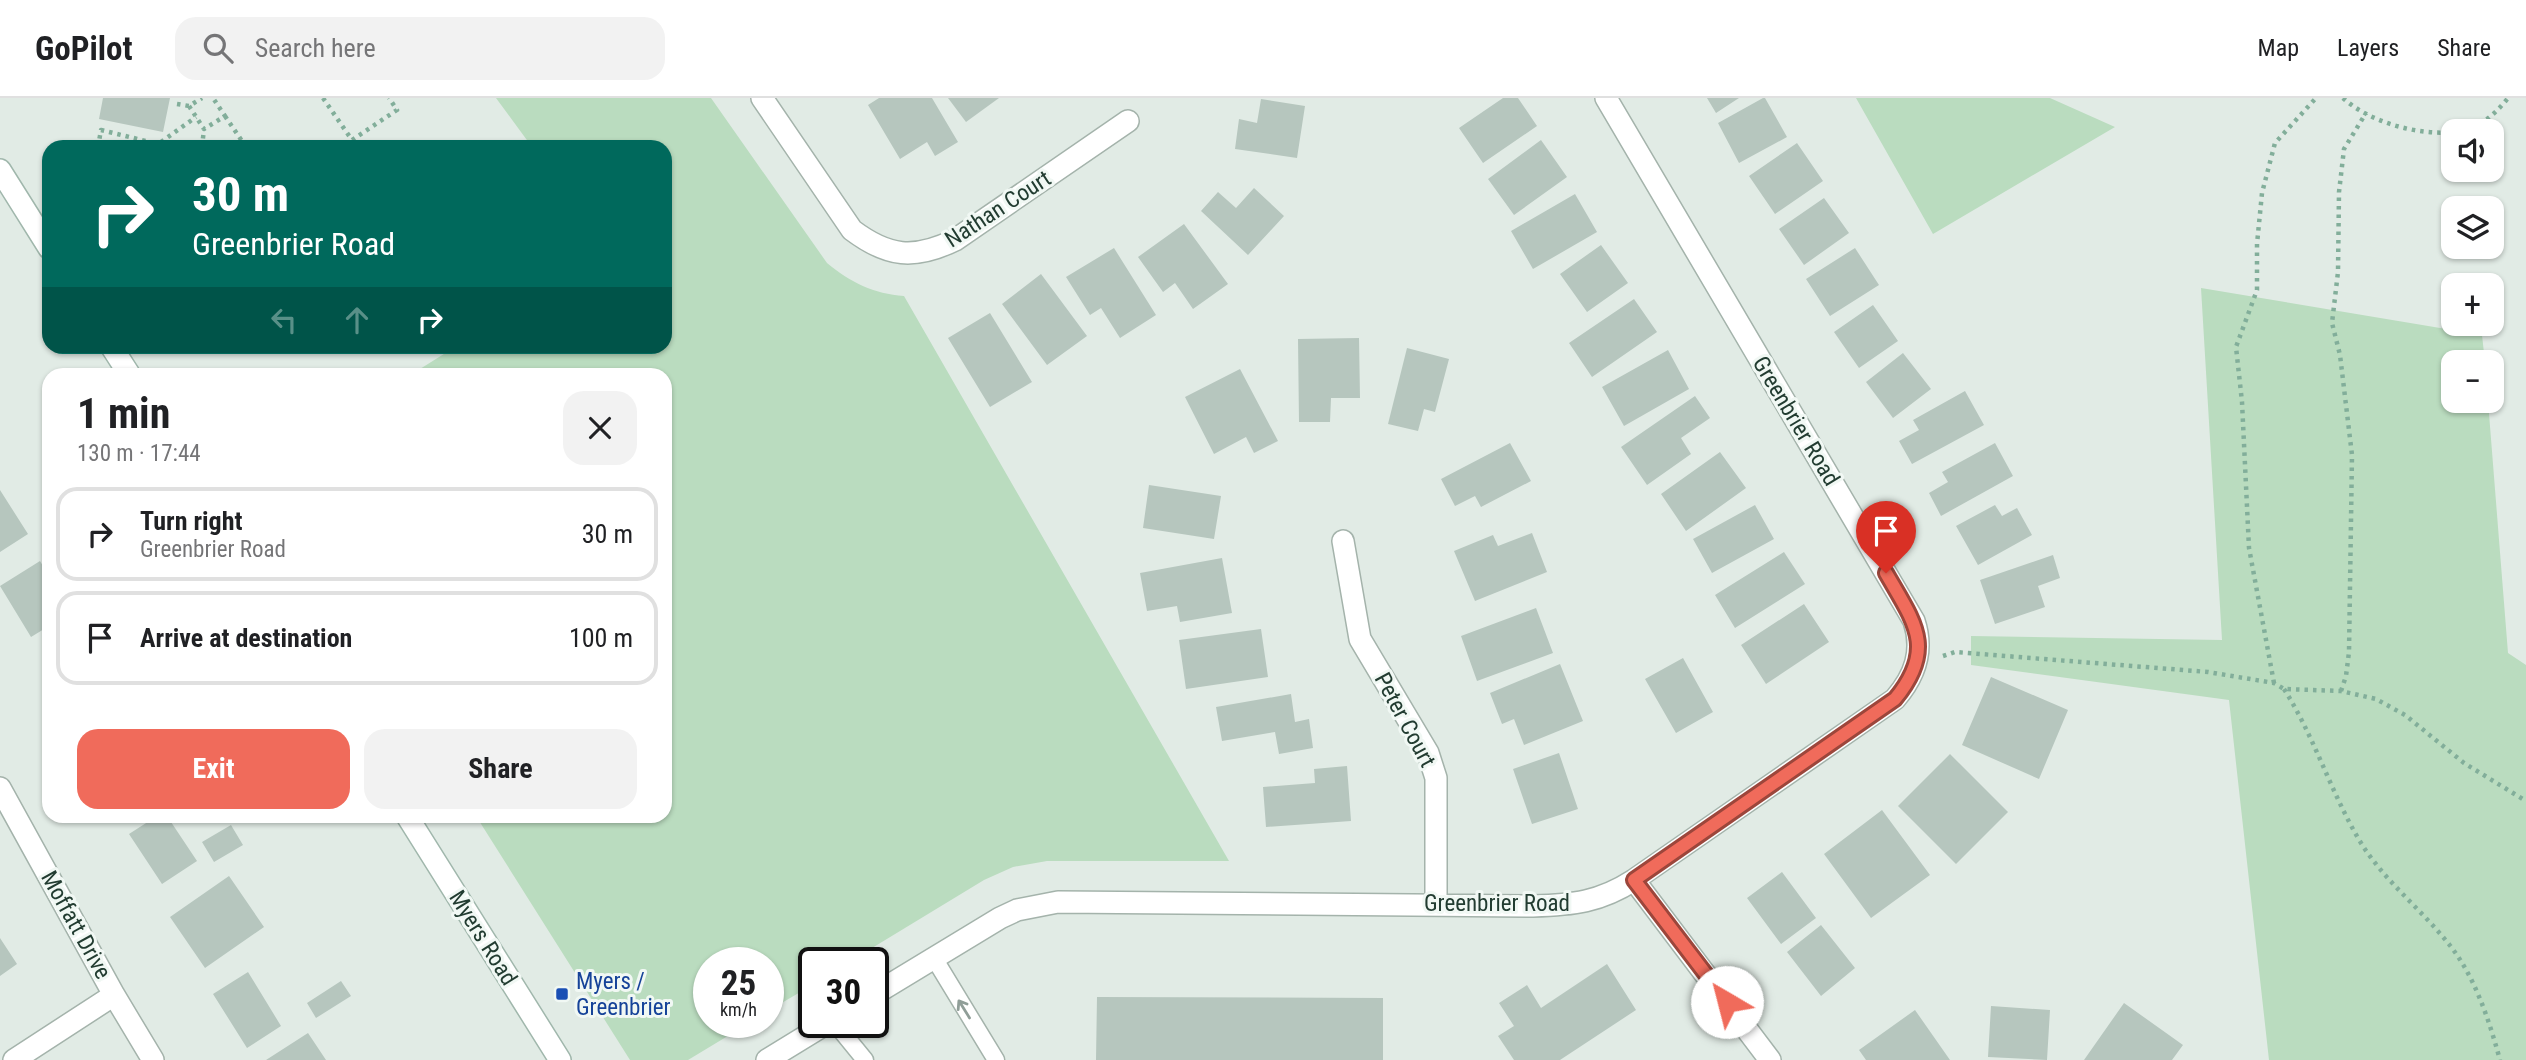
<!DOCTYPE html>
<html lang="en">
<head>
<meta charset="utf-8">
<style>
	:root { --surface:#fff; --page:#f2f2f2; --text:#202124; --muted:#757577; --line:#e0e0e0; --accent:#f06b5b }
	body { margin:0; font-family:"Roboto Condensed",sans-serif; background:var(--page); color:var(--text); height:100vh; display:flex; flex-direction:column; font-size:26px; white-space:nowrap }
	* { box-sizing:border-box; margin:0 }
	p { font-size:23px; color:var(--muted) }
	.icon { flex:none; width:38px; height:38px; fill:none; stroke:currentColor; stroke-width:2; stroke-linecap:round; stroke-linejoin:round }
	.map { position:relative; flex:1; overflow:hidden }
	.sheet { position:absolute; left:42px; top:270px; width:630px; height:455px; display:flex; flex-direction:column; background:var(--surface); border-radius:21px; box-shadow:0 2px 5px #0004 }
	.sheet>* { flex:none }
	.hud { position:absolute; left:42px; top:42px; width:630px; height:214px; border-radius:21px; box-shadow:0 2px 5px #0004; background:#00695c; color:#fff; overflow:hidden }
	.controls { position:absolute; left:2441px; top:21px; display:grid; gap:14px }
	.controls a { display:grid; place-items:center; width:63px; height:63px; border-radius:14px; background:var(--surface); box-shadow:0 2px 5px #0004; font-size:35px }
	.speed { position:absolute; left:693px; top:849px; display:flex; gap:14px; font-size:35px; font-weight:700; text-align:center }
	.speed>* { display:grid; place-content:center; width:91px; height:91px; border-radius:50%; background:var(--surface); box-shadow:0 2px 5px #0004; line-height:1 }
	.speed small { font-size:18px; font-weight:400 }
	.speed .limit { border:4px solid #111; border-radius:10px; background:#fff; color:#111 }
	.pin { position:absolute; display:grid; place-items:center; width:60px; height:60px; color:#fff; margin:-72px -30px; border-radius:50% 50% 50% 0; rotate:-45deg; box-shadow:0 0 7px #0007 }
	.pin .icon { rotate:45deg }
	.me { position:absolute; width:77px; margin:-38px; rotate:323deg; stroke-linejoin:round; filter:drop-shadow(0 0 5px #0008) }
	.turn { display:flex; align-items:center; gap:24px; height:147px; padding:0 35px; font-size:32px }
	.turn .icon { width:91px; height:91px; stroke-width:2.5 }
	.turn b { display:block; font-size:49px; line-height:60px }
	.lanes { display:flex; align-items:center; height:66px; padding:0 35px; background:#0003; justify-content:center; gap:35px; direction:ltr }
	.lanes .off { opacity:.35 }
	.round { display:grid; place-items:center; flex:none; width:74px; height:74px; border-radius:21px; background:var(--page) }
	.overview { display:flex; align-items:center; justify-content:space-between; height:119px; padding:0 35px }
	h1 { font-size:42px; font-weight:700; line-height:52px }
	.primary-button { display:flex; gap:14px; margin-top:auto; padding:14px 35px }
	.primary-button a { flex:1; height:80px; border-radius:21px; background:var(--accent); color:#fff; font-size:28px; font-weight:700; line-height:80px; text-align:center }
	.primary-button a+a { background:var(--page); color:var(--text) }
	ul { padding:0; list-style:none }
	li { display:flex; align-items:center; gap:21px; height:94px; margin:0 14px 10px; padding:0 21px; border:4px solid var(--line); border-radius:21px }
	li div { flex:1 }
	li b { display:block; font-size:26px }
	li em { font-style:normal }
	header { display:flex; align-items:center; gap:42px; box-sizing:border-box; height:98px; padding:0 35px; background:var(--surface); border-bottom:2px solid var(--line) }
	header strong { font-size:33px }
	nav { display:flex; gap:38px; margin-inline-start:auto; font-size:24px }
	.search { width:490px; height:63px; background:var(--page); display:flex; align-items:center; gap:18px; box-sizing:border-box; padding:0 24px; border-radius:21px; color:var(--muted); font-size:26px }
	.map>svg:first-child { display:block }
	.green { fill:#badcbf }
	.building { fill:#b6c6be }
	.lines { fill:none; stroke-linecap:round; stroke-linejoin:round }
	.lane-casing { stroke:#a4b3ab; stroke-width:19 }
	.street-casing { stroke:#a4b3ab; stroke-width:24 }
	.secondary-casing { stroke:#a0b7ac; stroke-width:24 }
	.path { stroke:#82ae9a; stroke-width:4.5; stroke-dasharray:3.5 5; stroke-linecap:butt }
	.lane { stroke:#fff; stroke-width:16 }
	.street { stroke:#fff; stroke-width:21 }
	.secondary { stroke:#fff; stroke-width:21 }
	.oneway { stroke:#909e98 }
	.route-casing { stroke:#9c463b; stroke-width:18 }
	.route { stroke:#f06b5b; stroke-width:12 }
	.transit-dot { fill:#1a4fb4; stroke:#f1f8f4; stroke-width:2.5 }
	.labels { text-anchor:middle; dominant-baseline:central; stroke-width:6; stroke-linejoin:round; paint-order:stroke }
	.street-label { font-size:23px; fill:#223c31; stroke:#f1f8f4 }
	.transit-label { font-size:23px; fill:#164399; stroke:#f1f8f4; text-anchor:start }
</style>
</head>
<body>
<header>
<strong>GoPilot</strong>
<div class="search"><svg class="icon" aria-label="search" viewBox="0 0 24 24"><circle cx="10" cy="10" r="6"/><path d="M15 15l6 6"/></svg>Search here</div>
<nav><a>Map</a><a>Layers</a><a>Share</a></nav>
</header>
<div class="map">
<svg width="2526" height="962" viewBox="0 0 2526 962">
	<rect width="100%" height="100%" fill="#e1ebe5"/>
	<path class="green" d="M 496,0 L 711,0 L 827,165 C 850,184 874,196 904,198 L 1229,763 L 1047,763 L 1013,769 L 984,782 L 849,864 L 814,864 L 814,886 L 768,913 L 768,864 L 709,864 L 709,924 L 751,924 L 688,962 L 630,962 L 476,718 L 665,718 L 665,276 L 412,276 L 455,249 L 665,248 L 665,49 L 532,49 Z
		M 1856,0 L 2050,0 L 2115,29 L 1933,136 Z
		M 2201,190 L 2482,237 L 2485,264 L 2454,264 L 2454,303 L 2488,303 L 2508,555 L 2526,567 L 2526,962 L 2269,962 L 2229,602 L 1971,567 L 1971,538 L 2222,542 Z"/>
	<path class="building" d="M 103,0 L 170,0 L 163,34 L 99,21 Z
		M 879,0 L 932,0 L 958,44 L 935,58 L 927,44 L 900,61 L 868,7 Z
		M 948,0 L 999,0 L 966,24 Z
		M 1503,0 L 1518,0 L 1537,28 L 1483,65 L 1459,30 Z
		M 1707,0 L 1739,0 L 1716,15 Z
		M 1763,0 L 1765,0 L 1787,39 L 1739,65 L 1718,25 Z
		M 1261,1 L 1305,8 L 1297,60 L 1235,51 L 1239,21 L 1257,25 Z
		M 1541,42 L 1567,79 L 1514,117 L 1488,81 Z
		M 1797,45 L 1823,83 L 1775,116 L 1749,78 Z
		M 1254,90 L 1284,118 L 1248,157 L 1201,113 L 1218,94 L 1236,110 Z
		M 1575,96 L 1597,134 L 1533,171 L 1511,133 Z
		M 1824,100 L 1849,135 L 1804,167 L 1779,131 Z
		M 1184,126 L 1228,186 L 1193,211 L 1175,185 L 1163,194 L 1138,159 Z
		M 1601,147 L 1628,185 L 1587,214 L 1560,176 Z
		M 1114,150 L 1156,217 L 1120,240 L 1101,210 L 1090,217 L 1066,179 Z
		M 1855,150 L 1879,187 L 1830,218 L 1806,181 Z
		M 1041,176 L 1087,238 L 1047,267 L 1002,206 Z
		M 1634,201 L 1657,234 L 1592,279 L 1569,245 Z
		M 1873,207 L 1898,243 L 1859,270 L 1834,234 Z
		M 990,215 L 1032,284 L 990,309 L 948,240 Z
		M 1359,240 L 1360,300 L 1331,300 L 1330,324 L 1299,324 L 1298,241 Z
		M 1407,250 L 1449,261 L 1435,314 L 1424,311 L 1418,333 L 1388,326 Z
		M 1668,252 L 1689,291 L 1624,328 L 1602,289 Z
		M 1903,255 L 1931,291 L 1893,320 L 1866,284 Z
		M 1240,271 L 1278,343 L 1254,355 L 1246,339 L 1214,356 L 1185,299 Z
		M 1965,293 L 1984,327 L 1912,366 L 1899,343 L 1919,332 L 1913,322 Z
		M 1695,298 L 1710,320 L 1681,340 L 1691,356 L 1647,387 L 1621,349 Z
		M 1510,345 L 1531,383 L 1481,409 L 1475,398 L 1455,408 L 1441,381 Z
		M 1995,345 L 2013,378 L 1941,418 L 1929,395 L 1948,384 L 1942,374 Z
		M 1720,354 L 1746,390 L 1686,433 L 1661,396 Z
		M 1149,387 L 1221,398 L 1214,441 L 1143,430 Z
		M 0,392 L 28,436 L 0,454 Z
		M 1755,407 L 1774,441 L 1712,475 L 1693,441 Z
		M 1995,407 L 2002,418 L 2017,410 L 2032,437 L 1978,467 L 1956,428 Z
		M 1532,435 L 1547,474 L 1475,503 L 1454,453 L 1493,437 L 1498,448 Z
		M 1784,454 L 1805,486 L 1735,530 L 1715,497 Z
		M 2053,457 L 2060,480 L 2038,488 L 2045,509 L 1995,526 L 1980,482 Z
		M 1222,460 L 1232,515 L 1180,524 L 1177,508 L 1147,513 L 1140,475 Z
		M 40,463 L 49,478 L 49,528 L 31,539 L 0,488 Z
		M 1804,506 L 1829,544 L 1766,586 L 1741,547 Z
		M 1536,510 L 1553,555 L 1477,583 L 1461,538 Z
		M 1261,531 L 1268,579 L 1186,591 L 1179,542 Z
		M 1683,560 L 1713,614 L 1676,635 L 1645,581 Z
		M 1560,566 L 1583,623 L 1524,647 L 1514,621 L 1502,626 L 1490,595 Z
		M 1991,579 L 2068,612 L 2039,681 L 1962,647 Z
		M 1291,596 L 1295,624 L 1309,621 L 1313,650 L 1279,656 L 1275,634 L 1222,643 L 1216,609 Z
		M 1559,655 L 1578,711 L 1532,726 L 1513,671 Z
		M 1950,656 L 2008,714 L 1956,766 L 1898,708 Z
		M 1347,668 L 1351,723 L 1266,729 L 1263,689 L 1315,685 L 1314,671 Z
		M 1882,712 L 1930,777 L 1871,820 L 1824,756 Z
		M 157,718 L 167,718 L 197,763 L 162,786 L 129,736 Z
		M 231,727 L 243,747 L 214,764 L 202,744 Z
		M 1782,774 L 1816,820 L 1781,846 L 1747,800 Z
		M 229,778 L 264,829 L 205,870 L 170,819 Z
		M 1821,827 L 1855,870 L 1821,898 L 1787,854 Z
		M 0,840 L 17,866 L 0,878 Z
		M 1607,866 L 1636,912 L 1560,962 L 1514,962 L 1498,938 L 1514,928 L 1499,905 L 1527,887 L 1541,910 Z
		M 248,874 L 281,928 L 247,950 L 213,896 Z
		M 341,883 L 351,898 L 316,920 L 307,905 Z
		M 1097,899 L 1383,900 L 1383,962 L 1096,962 Z
		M 2124,905 L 2183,947 L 2172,962 L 2084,962 Z
		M 1991,908 L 2050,912 L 2047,962 L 1988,959 Z
		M 1915,912 L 1950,962 L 1866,962 L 1859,952 Z
		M 308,935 L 326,962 L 266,962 Z"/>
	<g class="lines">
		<defs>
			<path id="lane" d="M 934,860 L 996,962
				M 834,924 L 865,962"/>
			<path id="street" d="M 762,0 L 852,132 C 888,159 914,162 955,142 L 1128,23
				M 1343,443 L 1360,541 L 1428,655 L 1436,680 L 1436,806
				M 0,690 L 114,897 L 153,962
				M 1634,782 L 1770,962
				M 873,897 L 1000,820 L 1017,812 L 1058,804 L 1533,808 C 1573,807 1600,804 1634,782 L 1895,601 C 1915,578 1924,553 1914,523 L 1606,0
				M 14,962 L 114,897
				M 767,962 L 829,924"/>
			<path id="secondary" d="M 0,72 L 49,150
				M 111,248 L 129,276
				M 407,718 L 560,962"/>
		</defs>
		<use href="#lane" class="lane-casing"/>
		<use href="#street" class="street-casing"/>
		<use href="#secondary" class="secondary-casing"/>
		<path class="path" d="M 323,0 L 352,42 L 397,12 L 389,0
			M 2343,0 C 2369,24 2419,38 2454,34
			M 177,6 L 189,8 L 202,0
			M 189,8 L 204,31 L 225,18 L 213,0
			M 225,18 L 246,49
			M 2464,33 C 2483,27 2496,15 2508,0
			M 98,49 L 101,32 L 158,46 L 158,49
			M 154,49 L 196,19
			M 202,49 L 204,31
			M 1943,558 L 1955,554 L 2208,574 L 2274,585 L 2284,591 L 2341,593 L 2376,601 L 2405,617 L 2464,665 L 2526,703
			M 2274,585 L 2249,450 L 2242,304 L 2236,249 L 2257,192 L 2257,146 L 2262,95 L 2275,45 L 2316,0
			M 2284,591 C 2314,638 2330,692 2358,740 C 2381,780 2419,809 2448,845 C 2475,878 2489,922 2500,962
			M 2341,593 L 2346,578 L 2349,554 L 2352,357 L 2340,257 L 2332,225 L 2338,174 L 2339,94 L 2344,51 L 2366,15"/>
		<use href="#lane" class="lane"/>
		<use href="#street" class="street"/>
		<use href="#secondary" class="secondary"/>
	</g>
	<defs><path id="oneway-shaft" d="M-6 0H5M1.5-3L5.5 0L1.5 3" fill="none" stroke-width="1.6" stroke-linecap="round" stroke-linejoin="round" transform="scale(1.75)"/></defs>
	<use class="oneway" href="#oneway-shaft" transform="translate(964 911) rotate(-122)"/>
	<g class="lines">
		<defs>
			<path id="route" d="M 1727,904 L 1634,782 L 1895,601 C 1937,550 1914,524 1886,475"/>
		</defs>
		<use href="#route" class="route-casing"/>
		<use href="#route" class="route"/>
	</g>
	<rect class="transit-dot" x="555" y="889" width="14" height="14" rx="3.5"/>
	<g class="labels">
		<g class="street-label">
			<text transform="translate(998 111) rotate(-33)">Nathan Court</text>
			<text transform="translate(1796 323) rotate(59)">Greenbrier Road</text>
			<text transform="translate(1405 622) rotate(62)">Peter Court</text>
			<text x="1497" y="805">Greenbrier Road</text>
			<text transform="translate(76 827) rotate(61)">Moffatt Drive</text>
			<text transform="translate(483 840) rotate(58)">Myers Road</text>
		</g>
		<g class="transit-label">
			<text x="576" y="883">Myers /<tspan x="576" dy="26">Greenbrier</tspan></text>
		</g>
	</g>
</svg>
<div class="controls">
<a><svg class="icon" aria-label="sound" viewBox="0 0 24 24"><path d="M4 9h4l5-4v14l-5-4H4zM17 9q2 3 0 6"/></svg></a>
<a><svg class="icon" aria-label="layers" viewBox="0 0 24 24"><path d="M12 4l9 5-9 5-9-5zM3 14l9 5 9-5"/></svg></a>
<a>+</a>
<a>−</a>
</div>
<div class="speed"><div>25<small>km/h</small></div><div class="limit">30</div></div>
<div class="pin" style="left:1886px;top:475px;background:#d93025"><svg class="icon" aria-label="arrive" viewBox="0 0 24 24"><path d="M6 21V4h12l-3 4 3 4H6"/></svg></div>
<svg class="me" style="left:1727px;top:904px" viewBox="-20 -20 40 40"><circle r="19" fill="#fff"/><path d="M0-13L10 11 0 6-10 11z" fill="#f06b5b"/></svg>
<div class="hud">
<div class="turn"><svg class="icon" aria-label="right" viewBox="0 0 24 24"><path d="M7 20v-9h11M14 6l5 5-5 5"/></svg><div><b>30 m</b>Greenbrier Road</div></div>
<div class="lanes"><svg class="icon off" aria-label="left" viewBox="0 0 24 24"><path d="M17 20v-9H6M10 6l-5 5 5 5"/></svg><svg class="icon off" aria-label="ahead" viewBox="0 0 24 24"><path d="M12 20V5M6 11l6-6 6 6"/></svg><svg class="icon" aria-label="right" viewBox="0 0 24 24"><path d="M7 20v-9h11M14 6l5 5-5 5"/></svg></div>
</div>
<section class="sheet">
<div class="overview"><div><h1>1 min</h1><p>130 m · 17:44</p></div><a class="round"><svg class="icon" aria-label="close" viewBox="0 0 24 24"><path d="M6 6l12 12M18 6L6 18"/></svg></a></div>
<ul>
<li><svg class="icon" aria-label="right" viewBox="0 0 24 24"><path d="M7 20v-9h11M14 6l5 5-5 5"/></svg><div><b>Turn right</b><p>Greenbrier Road</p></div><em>30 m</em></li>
<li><svg class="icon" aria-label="arrive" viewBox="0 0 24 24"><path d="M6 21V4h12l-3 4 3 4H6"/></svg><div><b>Arrive at destination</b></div><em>100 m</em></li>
</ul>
<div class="primary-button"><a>Exit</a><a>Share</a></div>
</section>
</div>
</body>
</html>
